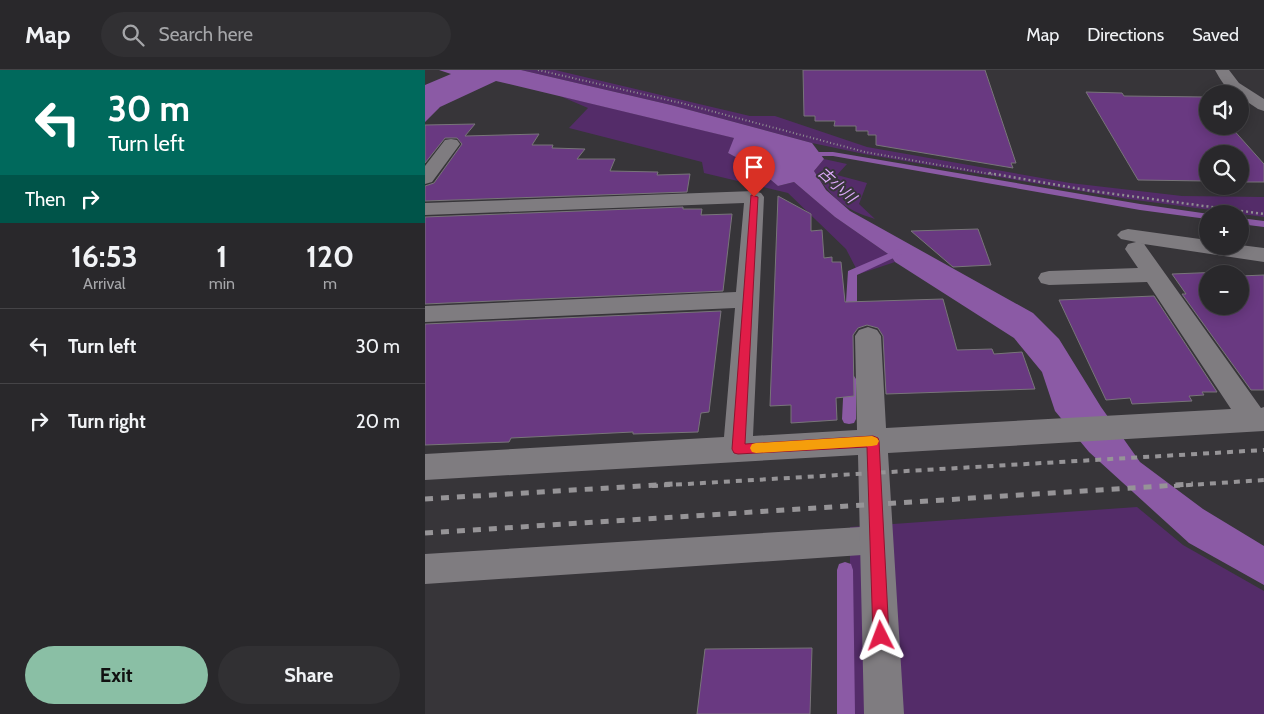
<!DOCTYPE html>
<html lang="en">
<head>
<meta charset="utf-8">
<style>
	:root { --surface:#29282b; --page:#313033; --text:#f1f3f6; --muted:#a5a6a9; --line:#454447; --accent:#8abfa5 }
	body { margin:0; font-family:Cabin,"Noto Sans JP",sans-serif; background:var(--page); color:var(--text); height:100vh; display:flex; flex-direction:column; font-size:19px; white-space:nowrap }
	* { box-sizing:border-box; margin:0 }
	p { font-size:16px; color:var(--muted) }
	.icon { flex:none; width:28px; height:28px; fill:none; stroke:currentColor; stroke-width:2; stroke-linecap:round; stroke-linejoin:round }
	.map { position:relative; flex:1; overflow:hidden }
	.side { display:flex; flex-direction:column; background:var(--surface); width:425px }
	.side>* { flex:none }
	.banner { background:#00695c; color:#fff; overflow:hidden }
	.buttons { position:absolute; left:774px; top:15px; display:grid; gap:10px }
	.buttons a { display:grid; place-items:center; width:50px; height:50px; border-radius:50%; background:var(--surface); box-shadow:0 2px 12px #0003,0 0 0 1px var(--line); font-size:25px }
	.pin { position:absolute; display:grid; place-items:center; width:42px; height:42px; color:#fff; margin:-51px -21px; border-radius:50% 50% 50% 0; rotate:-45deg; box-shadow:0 0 5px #0007 }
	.pin .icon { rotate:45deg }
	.me { position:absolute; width:55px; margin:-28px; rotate:357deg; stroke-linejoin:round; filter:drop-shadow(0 0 4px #0008) }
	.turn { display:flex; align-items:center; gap:18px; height:105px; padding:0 25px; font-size:22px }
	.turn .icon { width:65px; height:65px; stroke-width:2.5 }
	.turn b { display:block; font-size:35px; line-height:42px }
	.then { display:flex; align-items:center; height:48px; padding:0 25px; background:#0003; gap:10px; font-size:19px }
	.eta { display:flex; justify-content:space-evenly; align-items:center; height:85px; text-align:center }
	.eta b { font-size:30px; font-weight:800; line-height:35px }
	.cta { display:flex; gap:10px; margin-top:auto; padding:10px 25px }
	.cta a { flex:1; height:58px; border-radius:30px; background:var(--accent); color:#111; font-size:20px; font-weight:800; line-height:58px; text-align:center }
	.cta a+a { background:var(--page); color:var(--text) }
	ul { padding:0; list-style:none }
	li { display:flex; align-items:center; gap:15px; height:75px; padding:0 25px; border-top:1px solid var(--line) }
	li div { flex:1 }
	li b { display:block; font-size:19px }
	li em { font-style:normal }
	header { display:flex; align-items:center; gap:30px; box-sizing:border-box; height:70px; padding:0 25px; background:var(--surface); border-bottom:1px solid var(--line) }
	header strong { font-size:24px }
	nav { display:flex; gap:28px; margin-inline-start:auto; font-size:18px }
	.search { width:350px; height:45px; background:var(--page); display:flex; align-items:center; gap:12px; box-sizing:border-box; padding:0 18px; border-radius:28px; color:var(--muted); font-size:19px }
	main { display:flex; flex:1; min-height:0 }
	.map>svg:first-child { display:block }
	.green { fill:#542c69 }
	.water { fill:#8b5aa5 }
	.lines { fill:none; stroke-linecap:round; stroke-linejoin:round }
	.stream { fill:#8b5aa5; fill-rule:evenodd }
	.building { fill:#693981; stroke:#787579 }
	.path-far1 { stroke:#908f92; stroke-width:2; stroke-dasharray:1 2.5; stroke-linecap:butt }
	.path { stroke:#908f92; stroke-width:2.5; stroke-dasharray:2 3; stroke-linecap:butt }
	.service { fill:#7f7c80; fill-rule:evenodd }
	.minor { fill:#7f7c80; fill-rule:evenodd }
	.tertiary { fill:#7f7c80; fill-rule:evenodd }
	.rail-far1 { stroke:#969497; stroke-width:4; stroke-dasharray:6 6; stroke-linecap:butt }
	.rail { stroke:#969497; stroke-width:5; stroke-dasharray:8 8; stroke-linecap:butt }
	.route { fill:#e11d48; stroke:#92132f }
	.slow { fill:#f59e0b }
	.labels { text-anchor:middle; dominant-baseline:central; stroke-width:4; stroke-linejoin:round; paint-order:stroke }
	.far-water-label { font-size:15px; font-style:italic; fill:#deabfb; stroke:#373539 }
</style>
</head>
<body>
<header>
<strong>Map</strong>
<div class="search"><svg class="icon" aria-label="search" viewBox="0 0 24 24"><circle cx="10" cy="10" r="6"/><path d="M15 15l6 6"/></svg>Search here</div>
<nav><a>Map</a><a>Directions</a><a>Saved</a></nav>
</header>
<main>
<section class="side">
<div class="banner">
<div class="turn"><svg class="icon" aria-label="left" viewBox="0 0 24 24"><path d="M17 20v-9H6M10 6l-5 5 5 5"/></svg><div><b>30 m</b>Turn left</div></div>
<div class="then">Then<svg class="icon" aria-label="right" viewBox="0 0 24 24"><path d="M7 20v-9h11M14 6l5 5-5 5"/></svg></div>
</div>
<div class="eta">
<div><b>16:53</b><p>Arrival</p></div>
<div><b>1</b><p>min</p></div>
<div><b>120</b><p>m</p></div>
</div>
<ul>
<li><svg class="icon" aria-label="left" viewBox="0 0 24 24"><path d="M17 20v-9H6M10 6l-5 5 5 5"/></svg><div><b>Turn left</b></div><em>30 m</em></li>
<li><svg class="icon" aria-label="right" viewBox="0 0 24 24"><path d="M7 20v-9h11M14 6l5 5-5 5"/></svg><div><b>Turn right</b></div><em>20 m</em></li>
</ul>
<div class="cta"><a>Exit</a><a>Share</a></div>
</section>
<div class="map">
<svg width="839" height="644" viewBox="0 0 839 644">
	<rect width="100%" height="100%" fill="#373539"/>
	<path class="green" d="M 96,0 L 130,0 L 325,46 L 350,46 L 442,77 L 645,113 L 757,126 L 839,127 L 839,147 L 703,129 L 439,84 L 387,73 L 246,35 Z
		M 135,26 L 310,68 L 303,83 L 333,99 L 353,116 L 369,112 L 410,147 L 466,186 L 470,192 L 434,204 L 421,179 L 363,123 L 279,103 L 277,92 L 144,58 L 163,38 Z
		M 399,89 L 422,94 L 412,105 L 442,113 L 434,134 L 450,149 C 418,139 408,129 389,101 Z
		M 712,437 L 758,475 L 839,521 L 839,644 L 425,644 L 425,457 Z"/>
	<path class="water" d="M 14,0 L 96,0 L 246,35 L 387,73 L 399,89 L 389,101 L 401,120 L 425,141 L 608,243 L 634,269 L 676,337 L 715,392 L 778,439 L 839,476 L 839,515 L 764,473 L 664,382 L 630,341 L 617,302 L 589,268 L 470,192 L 466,186 L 410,147 L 369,112 L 353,116 L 333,99 L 303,83 L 309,68 L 71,11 L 15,37 L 0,52 L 0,15 L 26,4 Z"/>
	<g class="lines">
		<path class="stream" d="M 375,82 L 408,82 L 715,134 L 784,144 L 782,149 L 715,140 L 408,86 L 375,86 Z
			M 815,148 L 839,151 L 839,157 L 815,154 Z
			M 474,179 L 477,180 L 477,184 L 432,205 L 432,247 L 426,251 L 422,250 L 420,247 L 423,201 Z
			M 425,304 L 429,306 L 431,309 L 431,349 L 429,353 L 424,354 L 419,353 L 417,349 L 419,309 L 421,306 Z
			M 420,492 L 426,494 L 428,500 L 430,644 L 412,644 L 412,500 L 414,494 Z"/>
	</g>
	<path class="building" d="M 378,0 L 560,0 L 591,93 L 586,93 L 588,98 L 451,75 L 451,65 L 443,65 L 443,61 L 431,61 L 431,56 L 409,56 L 410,51 L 390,51 L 390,46 L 379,46 Z
		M 661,22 L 697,23 L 699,26 L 782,27 L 782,56 L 805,56 L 839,94 L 839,112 L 815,112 L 815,84 L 782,84 L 782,111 L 713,110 Z
		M 50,54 L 40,66 L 114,64 L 107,75 L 128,75 L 127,78 L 160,79 L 152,89 L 190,89 L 185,101 L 233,102 L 232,105 L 265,104 L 262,122 L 0,131 L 0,116 L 9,113 L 37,74 L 32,68 L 20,68 L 0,93 L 0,55 Z
		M 353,126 L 386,144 L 386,161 L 397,160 L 399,188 L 407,187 L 407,192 L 416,192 L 420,232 L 518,229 L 532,280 L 567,279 L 569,284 L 597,282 L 610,319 L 461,324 L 458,266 L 453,258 L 442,255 L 433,258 L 428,265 L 429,326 L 411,328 L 412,350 L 366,353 L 366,335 L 345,336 Z
		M 258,137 L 258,139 L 277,139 L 276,145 L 307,144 L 298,221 L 0,234 L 0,147 Z
		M 553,159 L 566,195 L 528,197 L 486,161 Z
		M 797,202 L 798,204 L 782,204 L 782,236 L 815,236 L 815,206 L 839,205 L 839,320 L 826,320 L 757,224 L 761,224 L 747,204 Z
		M 729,226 L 792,322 L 777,322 L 779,325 L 764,326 L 767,331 L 707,334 L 705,328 L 681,330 L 634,230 Z
		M 296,241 L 284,342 L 276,343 L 273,362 L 208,364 L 208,362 L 86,368 L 84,372 L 0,375 L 0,254 Z
		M 387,578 L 385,644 L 272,644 L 280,579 Z"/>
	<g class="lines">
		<path class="path-far1" d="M 113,0 L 256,33 L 440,82 L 571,105"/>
		<path class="path" d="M 564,103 L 667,121 L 839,144"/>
		<path class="service" d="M 452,456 L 462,460 L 467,470 L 462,480 L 452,484 L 0,514 L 0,484 Z"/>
		<path class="minor" d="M 26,69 L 32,70 L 35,74 L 7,112 L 0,114 L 0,96 L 20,70 Z
			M 329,121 L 336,123 L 339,127 L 328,366 L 432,360 L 430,266 L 434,260 L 443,257 L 452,260 L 456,266 L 461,358 L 806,339 L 722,212 L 624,215 L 616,213 L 613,208 L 616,203 L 624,201 L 713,198 L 700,179 L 703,174 L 711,172 L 696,169 L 692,165 L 696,161 L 703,159 L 782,170 L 782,176 L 815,175 L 839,178 L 839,192 L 712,173 L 719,174 L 836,338 L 839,337 L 839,361 L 463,383 L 479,644 L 439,644 L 433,385 L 0,410 L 0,384 L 299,367 L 310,238 L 0,252 L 0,236 L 311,222 L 319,133 L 0,145 L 0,133 Z"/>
		<path class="tertiary" d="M 790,0 L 804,0 L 814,13 L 839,29 L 839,41 L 833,39 L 815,27 L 815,24 C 803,24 795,9 790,0 Z"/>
		<path class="rail-far1" d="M 227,416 L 839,380
			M 749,416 L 839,410"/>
		<path class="rail" d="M 0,429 L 249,414
			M 0,463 L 768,414"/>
	</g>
	<path class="route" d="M 326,125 L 333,127 L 320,374 L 448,366 L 453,368 L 454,371 L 464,566 L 462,572 L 456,574 L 451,572 L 448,566 L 442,377 L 313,384 L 309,383 L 307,379 Z"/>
	<path class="slow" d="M 447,366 L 452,368 L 454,371 L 452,375 L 447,376 L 331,383 L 327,382 L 325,378 L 327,374 L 331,373 Z"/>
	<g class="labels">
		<g class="far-water-label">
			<text transform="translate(412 115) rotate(42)">古小川</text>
		</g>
	</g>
</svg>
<div class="buttons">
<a><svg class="icon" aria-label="sound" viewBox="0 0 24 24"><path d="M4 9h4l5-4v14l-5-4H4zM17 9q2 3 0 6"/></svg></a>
<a><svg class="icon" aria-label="search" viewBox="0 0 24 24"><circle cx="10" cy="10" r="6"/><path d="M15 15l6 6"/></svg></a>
<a>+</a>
<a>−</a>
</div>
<div class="pin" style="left:329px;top:127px;background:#d93025"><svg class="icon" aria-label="arrive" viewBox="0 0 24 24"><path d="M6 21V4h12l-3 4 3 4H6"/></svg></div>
<svg class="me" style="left:456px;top:566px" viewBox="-20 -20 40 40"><path d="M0-17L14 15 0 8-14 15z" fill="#e11d48" stroke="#fff" stroke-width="4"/></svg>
</div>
</main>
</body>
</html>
